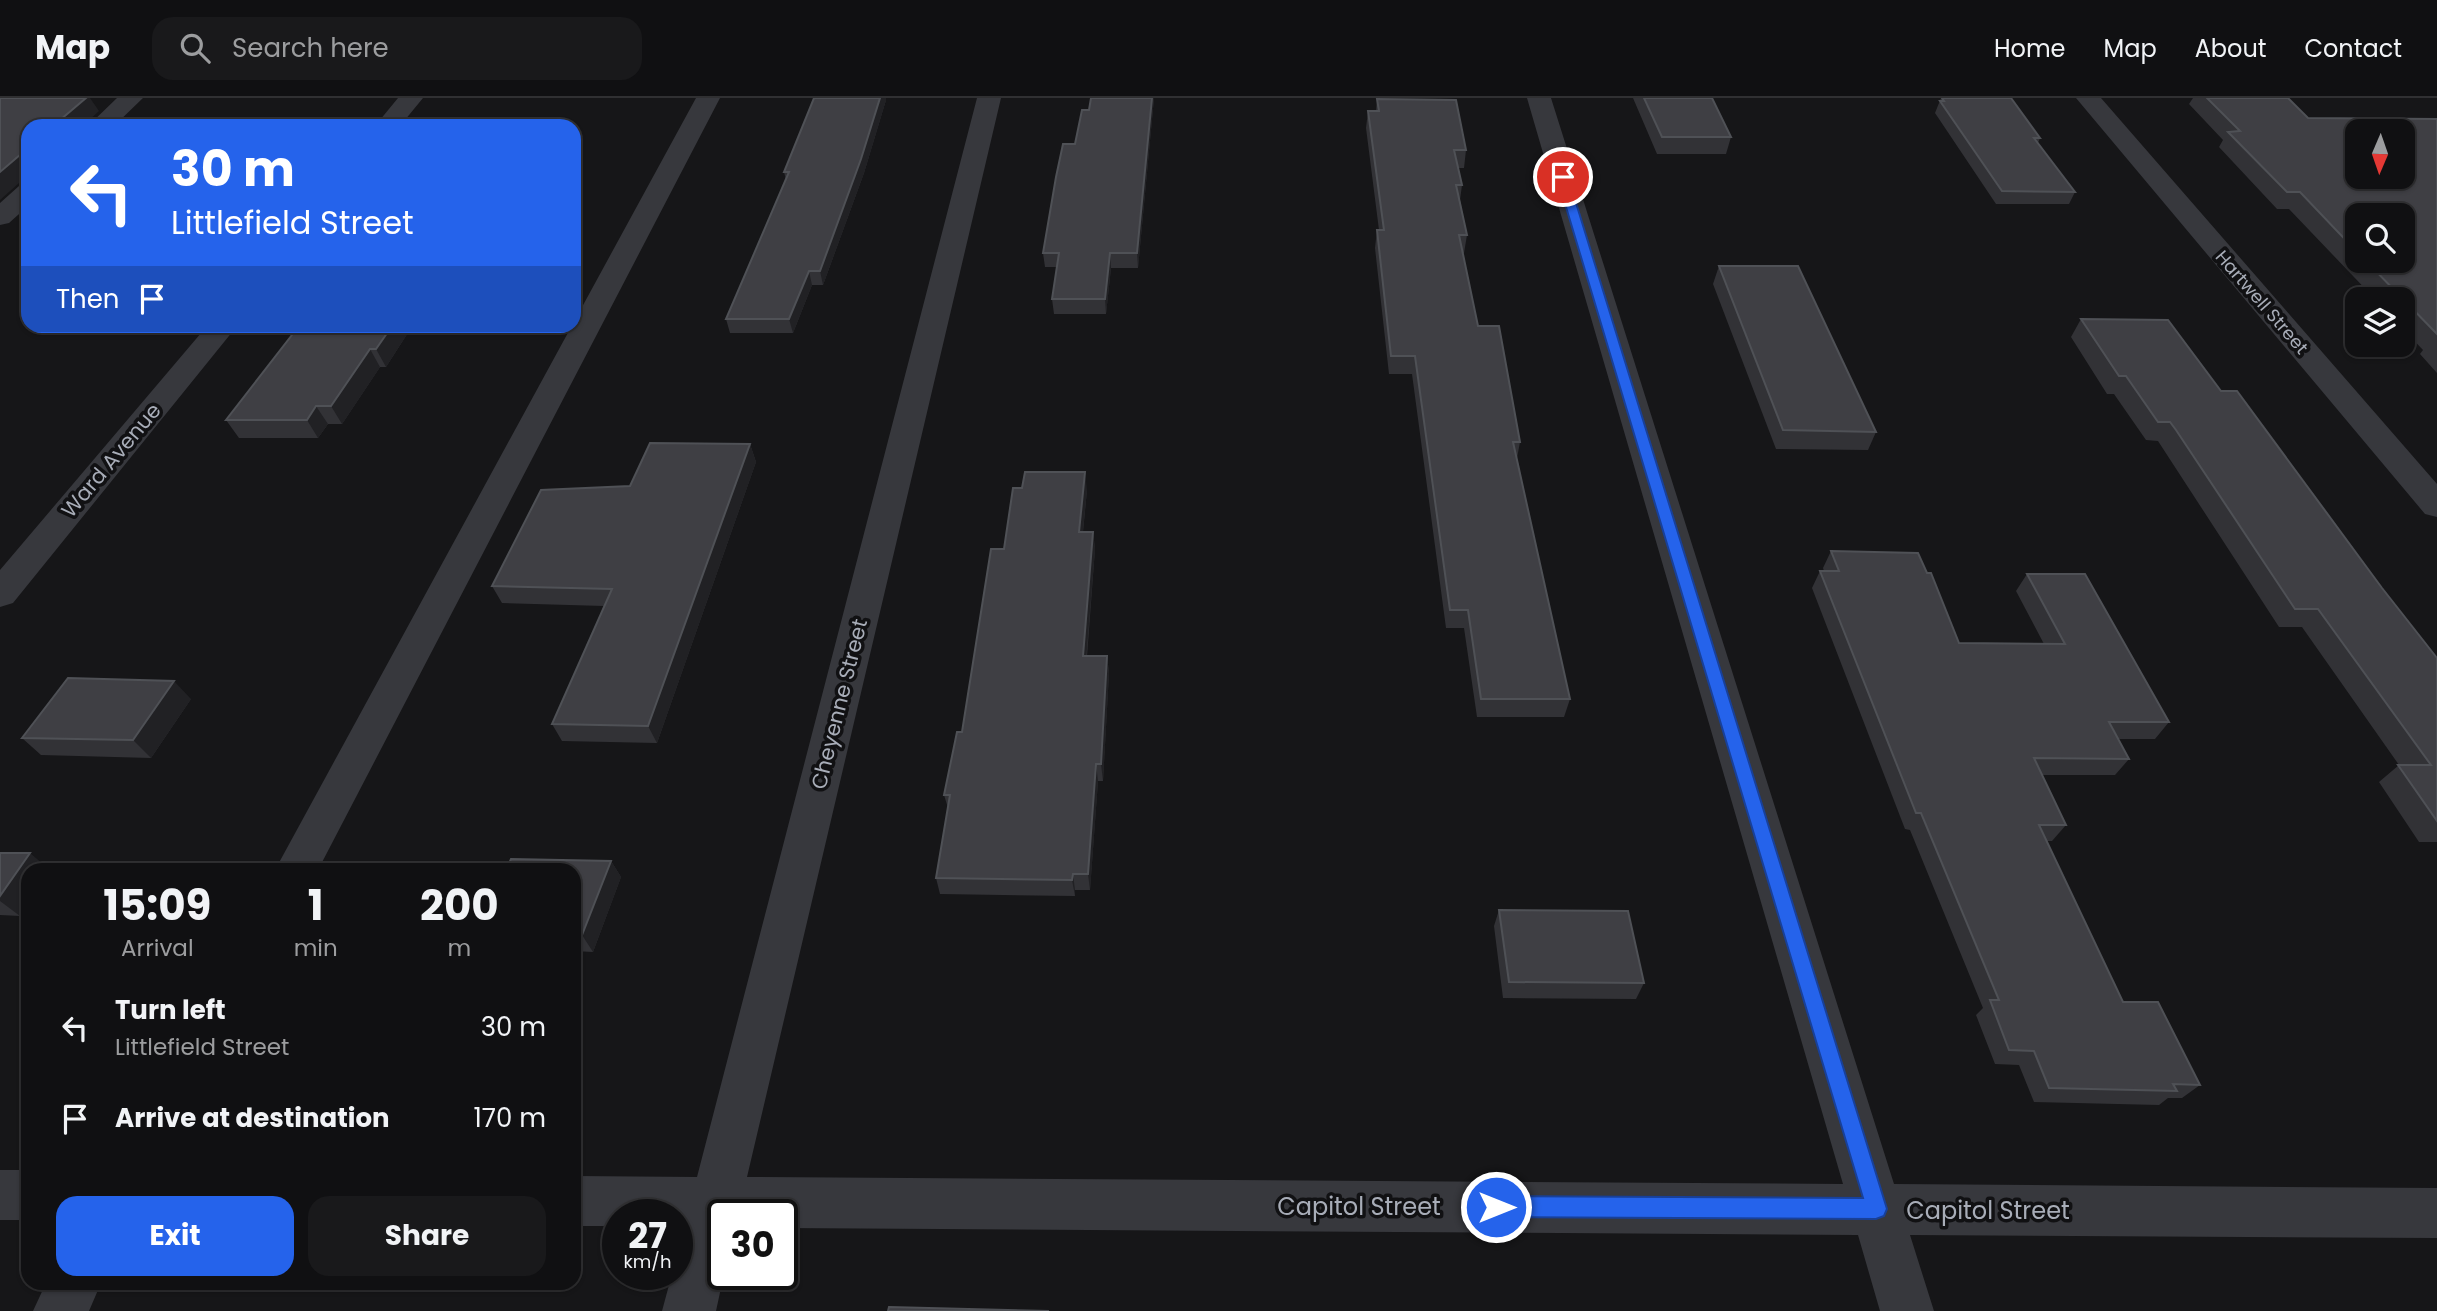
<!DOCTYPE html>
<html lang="en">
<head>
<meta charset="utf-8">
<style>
	:root { --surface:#101012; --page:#19191b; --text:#f1f3f6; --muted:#9c9d9f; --line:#303032; --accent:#2563eb }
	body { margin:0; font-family:Poppins,sans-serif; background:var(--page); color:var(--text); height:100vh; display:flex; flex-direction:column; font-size:26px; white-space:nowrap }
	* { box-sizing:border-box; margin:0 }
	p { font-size:23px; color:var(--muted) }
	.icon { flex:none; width:38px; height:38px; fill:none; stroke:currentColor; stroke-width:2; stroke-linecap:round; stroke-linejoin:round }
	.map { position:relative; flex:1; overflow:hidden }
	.sheet { position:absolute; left:21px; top:765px; width:560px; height:427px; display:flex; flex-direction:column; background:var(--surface); border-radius:21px; box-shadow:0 2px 5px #0004,0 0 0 2px var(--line) }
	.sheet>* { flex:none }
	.hud { position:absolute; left:21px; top:21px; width:560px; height:214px; border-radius:21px; box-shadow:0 2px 5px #0004,0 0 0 2px var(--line); background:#2563eb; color:#fff; overflow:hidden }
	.needle { width:46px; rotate:182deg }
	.tools { position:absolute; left:2345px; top:21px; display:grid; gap:14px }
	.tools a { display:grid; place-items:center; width:70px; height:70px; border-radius:14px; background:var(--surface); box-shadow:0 2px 5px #0004,0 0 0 2px var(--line); font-size:35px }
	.speed { position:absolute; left:602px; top:1101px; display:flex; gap:14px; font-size:35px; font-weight:700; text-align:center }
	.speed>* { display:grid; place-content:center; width:91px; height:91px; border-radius:50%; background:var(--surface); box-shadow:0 2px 5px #0004,0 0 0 2px var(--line); line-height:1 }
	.speed small { font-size:18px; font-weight:400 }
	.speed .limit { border:4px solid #111; border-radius:10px; background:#fff; color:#111 }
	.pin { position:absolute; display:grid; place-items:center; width:60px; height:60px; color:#fff; margin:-30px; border:4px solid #fff; border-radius:50%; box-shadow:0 2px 7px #0007 }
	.me { position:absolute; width:77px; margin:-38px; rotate:90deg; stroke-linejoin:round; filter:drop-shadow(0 0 5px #0008) }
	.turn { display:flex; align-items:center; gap:24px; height:147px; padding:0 35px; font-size:32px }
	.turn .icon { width:91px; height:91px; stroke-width:2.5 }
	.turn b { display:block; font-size:49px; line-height:60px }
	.then { display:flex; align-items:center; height:66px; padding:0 35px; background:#0003; gap:14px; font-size:26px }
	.eta { display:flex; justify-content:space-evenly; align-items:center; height:119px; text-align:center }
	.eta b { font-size:42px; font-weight:700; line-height:49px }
	.action { display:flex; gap:14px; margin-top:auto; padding:14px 35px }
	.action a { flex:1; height:80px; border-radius:21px; background:var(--accent); color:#fff; font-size:28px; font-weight:700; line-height:80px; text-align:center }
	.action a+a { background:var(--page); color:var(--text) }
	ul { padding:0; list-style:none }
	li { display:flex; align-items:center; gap:21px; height:91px; padding:0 35px }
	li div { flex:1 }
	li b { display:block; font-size:26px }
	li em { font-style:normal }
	header { display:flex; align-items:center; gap:42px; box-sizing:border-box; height:98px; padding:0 35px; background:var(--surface); border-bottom:2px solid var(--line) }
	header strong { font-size:33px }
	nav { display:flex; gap:38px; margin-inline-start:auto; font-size:24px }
	.search { width:490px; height:63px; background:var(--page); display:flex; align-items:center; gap:18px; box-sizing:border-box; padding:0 24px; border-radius:21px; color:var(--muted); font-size:26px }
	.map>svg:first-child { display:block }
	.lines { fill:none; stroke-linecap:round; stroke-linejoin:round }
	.minor { fill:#37383d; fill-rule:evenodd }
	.wall { fill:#323236; fill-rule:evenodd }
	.shaded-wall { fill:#212124 }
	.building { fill:#3f3f44; stroke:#4f5156; stroke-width:2; fill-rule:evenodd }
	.route { fill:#2563eb; stroke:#184099; stroke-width:2 }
	.labels { text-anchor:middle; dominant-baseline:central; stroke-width:7; stroke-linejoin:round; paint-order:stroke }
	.far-street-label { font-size:18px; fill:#a8adb8; stroke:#111113 }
	.street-label { font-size:21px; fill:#a8adb8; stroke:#111113 }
	.near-street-label { font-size:24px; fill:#a8adb8; stroke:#111113 }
</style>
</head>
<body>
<header>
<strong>Map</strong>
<div class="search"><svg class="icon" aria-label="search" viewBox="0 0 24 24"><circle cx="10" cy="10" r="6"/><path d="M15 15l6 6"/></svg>Search here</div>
<nav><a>Home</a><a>Map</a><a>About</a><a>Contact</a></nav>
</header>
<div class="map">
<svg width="2437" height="1213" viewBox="0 0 2437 1213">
	<rect width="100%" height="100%" fill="#161618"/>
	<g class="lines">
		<path class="minor" d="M 117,0 L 143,0 L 114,28 L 88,28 Z
			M 398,0 L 423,0 L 400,28 L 375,28 Z
			M 696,0 L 720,0 L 318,772 L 275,772 Z
			M 977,0 L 1001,0 L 747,1079 L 1843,1086 L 1527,0 L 1551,0 L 1894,1086 L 2437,1090 L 2437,1140 L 1910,1137 L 1934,1213 L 1880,1213 L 1858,1137 L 782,1130 L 782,1116 L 723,1116 L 724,1176 L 716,1213 L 662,1213 L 672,1176 L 677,1176 L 677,1156 L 684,1129 L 677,1129 L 677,1116 L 618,1116 L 618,1128 L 574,1128 L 574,1078 L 697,1079 Z
			M 2076,0 L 2101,0 L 2437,386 L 2437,419 L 2425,416 Z
			M 28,86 L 28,108 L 9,125 L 0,127 L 0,105 L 19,88 Z
			M 207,228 L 237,228 L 13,505 L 0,509 L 0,472 Z
			M 0,1072 L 28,1072 L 28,1122 L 0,1122 Z
			M 46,1185 L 101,1185 L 89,1213 L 33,1213 Z"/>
	</g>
	<path class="wall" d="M 1091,0 L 1154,0 L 1138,170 L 1111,170 L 1106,216 L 1054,216 L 1052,201 L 1057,169 L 1045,169 L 1043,155 L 1075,46 L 1089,12 Z
		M 1633,0 L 1712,0 L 1731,39 L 1726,56 L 1657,56 Z
		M 1941,0 L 2040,40 L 2038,45 L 2075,94 L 2069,106 L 1996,106 L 1935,15 Z
		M 2193,0 L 2288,0 L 2308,20 L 2437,21 L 2437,275 L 2420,256 L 2423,252 L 2403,231 L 2403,201 L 2375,201 L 2289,111 L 2277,111 L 2219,49 L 2223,42 L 2189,6 ZM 2357,117 L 2403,163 L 2357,163 Z
		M 1377,1 L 1466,52 L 1464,70 L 1458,70 L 1462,87 L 1460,102 L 1467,137 L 1464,155 L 1463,155 L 1478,228 L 1520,344 L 1517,360 L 1570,601 L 1564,619 L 1477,619 L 1464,530 L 1446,530 L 1412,276 L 1389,276 L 1375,150 L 1377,132 L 1379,132 L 1366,30 L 1368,13 L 1376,13 Z
		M 886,2 L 864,75 L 823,187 L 812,187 L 793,235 L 730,235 L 726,221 L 786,82 L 784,74 Z
		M 1719,168 L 1876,334 L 1868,352 L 1776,351 L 1713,186 Z
		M 2081,221 L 2221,293 L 2437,560 L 2437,744 L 2419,744 L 2379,684 L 2399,667 L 2302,529 L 2279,529 L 2158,343 L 2146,342 L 2114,296 L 2107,296 L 2071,239 Z
		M 299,228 L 427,228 L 425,230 L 411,230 L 386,269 L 380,269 L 342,326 L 328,326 L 318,340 L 239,340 L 226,322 Z
		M 750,346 L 756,364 L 657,645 L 562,643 L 552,626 L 604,508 L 502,505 L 492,488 L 630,388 Z
		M 1087,392 L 1083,434 L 1093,434 L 1095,451 L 1087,558 L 1107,558 L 1109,575 L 1103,683 L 1098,683 L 1090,792 L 1075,792 L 1075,798 L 940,796 L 936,780 L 948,710 L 944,697 L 962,634 L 1004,451 Z
		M 1831,453 L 1959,545 L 2044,546 L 2016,493 L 2027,476 L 2169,624 L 2155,641 L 2118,641 L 2129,661 L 2115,677 L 2042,677 L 2066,727 L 2052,743 L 2046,743 L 2123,904 L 2200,987 L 2182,1000 L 2168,1000 L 2159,1007 L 2034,1004 L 2019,967 L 1995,966 L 1976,917 L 1983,910 L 1910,732 L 1905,731 L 1812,490 L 1820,473 L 1824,473 L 1823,470 Z
		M 191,601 L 151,660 L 41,657 L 22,640 Z
		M 0,755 L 50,772 L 28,772 L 28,805 L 20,818 L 0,817 Z
		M 611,763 L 621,779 L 593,854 L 574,853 L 574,772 Z
		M 1499,812 L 1644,885 L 1636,901 L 1503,900 L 1494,828 Z"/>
	<path class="shaded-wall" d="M 86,0 L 90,0 L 99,13 L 83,28 L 53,28 Z
		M 880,0 L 886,0 L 886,2 L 864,75 L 823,187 L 820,173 Z
		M 1152,0 L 1154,0 L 1138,170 L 1137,155 Z
		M 28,50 L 28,77 L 0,102 L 0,74 Z
		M 1110,155 L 1111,170 L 1106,216 L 1105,201 Z
		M 809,173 L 812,187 L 793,235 L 789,221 Z
		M 392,228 L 410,228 L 411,230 L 386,269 L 376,251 Z
		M 370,251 L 380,269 L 342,326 L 331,308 Z
		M 316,308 L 328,326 L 318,340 L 307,322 Z
		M 750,346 L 756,364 L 657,645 L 648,628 Z
		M 1085,374 L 1087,392 L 1081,452 L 1079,434 Z
		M 1093,434 L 1095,451 L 1085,575 L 1083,558 Z
		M 1107,558 L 1109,575 L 1103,683 L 1101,666 Z
		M 174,583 L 191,601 L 151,660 L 133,642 Z
		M 1096,666 L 1098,683 L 1090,792 L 1088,776 Z
		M 30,755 L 50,772 L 28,772 L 28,805 L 20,818 L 0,803 L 0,798 Z
		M 611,763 L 621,779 L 593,854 L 582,837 Z
		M 1073,776 L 1075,792 L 1075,798 L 1072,782 Z"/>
	<path class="building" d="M 0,0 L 86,0 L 53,28 L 28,28 L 28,50 L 0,74 Z
		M 814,0 L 880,0 L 861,61 L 820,173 L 809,173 L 789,221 L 726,221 L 789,74 L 784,74 Z
		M 1091,0 L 1152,0 L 1137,155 L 1110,155 L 1105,201 L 1052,201 L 1059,155 L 1043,155 L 1056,79 L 1063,46 L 1075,46 L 1082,12 L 1089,12 Z
		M 1644,0 L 1712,0 L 1731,39 L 1662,39 Z
		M 1942,0 L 2011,0 L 2040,40 L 2034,40 L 2075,94 L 2002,93 L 1940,3 L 1944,3 Z
		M 2207,0 L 2288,0 L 2308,20 L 2437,21 L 2437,236 L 2366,163 L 2403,163 L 2403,117 L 2357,117 L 2357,154 L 2300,94 L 2287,94 L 2228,34 L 2240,33 ZM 2357,33 L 2403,33 L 2403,79 L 2357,79 Z
		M 1377,1 L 1456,2 L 1466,52 L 1454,52 L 1462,87 L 1456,87 L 1467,137 L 1459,137 L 1478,228 L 1499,228 L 1520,344 L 1513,344 L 1570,601 L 1481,601 L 1468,512 L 1450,512 L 1415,258 L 1391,258 L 1377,132 L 1384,132 L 1368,13 L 1379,13 Z
		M 1719,168 L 1798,168 L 1876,334 L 1783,332 Z
		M 2081,221 L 2168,222 L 2221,293 L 2237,293 L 2382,490 L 2437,560 L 2437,723 L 2398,667 L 2431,667 L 2318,511 L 2295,511 L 2176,332 L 2170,324 L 2158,324 L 2126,278 L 2119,278 Z
		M 299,228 L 392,228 L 376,251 L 370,251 L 331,308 L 316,308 L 307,322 L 226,322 Z
		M 650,345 L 750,346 L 648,628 L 552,626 L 612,491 L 492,488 L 541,392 L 630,388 Z
		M 1025,374 L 1085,374 L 1079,434 L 1093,434 L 1083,558 L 1107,558 L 1101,666 L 1096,666 L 1088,776 L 1073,776 L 1072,782 L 936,780 L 950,697 L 944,697 L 957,634 L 962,634 L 991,451 L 1004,451 L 1013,390 L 1022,390 Z
		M 1831,453 L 1918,455 L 1927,475 L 1931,475 L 1959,545 L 2065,546 L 2027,476 L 2085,476 L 2169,624 L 2109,624 L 2129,661 L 2034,660 L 2066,727 L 2039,727 L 2123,904 L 2158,904 L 2200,987 L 2173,986 L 2177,993 L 2049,990 L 2034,953 L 2009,952 L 1990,902 L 1999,902 L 1921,715 L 1916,715 L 1820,473 L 1839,473 Z
		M 68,580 L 174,583 L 133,642 L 22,640 Z
		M 0,755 L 30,755 L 0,798 Z
		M 511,761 L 611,763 L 582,837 L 574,837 L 574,772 L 506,772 Z
		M 1499,812 L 1628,813 L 1644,885 L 1509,884 Z
		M 889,1209 L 1049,1213 L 888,1213 Z"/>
	<path class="route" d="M 1563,76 L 1568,79 L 1887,1111 L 1884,1118 L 1876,1121 L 1496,1119 L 1489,1116 L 1486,1109 L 1489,1101 L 1496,1098 L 1863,1100 L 1557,79 Z"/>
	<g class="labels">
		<g class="far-street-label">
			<text transform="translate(2262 204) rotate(49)">Hartwell Street</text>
		</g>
		<g class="street-label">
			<text transform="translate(111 362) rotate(-50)">Ward Avenue</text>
			<text transform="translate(839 606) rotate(-76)">Cheyenne Street</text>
		</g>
		<g class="near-street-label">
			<text x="1359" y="1108">Capitol Street</text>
			<text x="1988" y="1112">Capitol Street</text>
		</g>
	</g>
</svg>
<div class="tools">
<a><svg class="needle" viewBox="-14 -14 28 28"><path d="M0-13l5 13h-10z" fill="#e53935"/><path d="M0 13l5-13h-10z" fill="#9c9d9f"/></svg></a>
<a><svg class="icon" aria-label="search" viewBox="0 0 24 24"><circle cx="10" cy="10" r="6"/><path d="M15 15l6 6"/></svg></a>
<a><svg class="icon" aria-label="layers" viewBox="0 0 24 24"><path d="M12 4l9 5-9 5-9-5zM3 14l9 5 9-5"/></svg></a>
</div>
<div class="speed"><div>27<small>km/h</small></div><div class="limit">30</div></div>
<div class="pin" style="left:1563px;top:79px;background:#d93025"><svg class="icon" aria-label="arrive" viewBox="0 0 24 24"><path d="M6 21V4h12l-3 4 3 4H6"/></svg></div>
<svg class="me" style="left:1496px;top:1109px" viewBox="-20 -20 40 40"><circle r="17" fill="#2563eb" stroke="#fff" stroke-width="3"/><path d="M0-11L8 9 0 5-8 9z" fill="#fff"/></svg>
<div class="hud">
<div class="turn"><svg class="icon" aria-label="left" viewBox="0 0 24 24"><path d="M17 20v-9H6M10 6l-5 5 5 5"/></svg><div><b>30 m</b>Littlefield Street</div></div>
<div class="then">Then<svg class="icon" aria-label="arrive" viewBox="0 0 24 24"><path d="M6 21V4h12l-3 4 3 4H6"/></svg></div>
</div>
<section class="sheet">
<div class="eta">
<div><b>15:09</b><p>Arrival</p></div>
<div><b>1</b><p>min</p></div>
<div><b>200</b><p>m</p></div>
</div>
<ul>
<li><svg class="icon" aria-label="left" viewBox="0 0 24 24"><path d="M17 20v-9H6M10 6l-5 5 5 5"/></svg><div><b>Turn left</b><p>Littlefield Street</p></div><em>30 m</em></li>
<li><svg class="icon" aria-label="arrive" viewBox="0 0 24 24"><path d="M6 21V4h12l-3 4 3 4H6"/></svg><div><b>Arrive at destination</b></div><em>170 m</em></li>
</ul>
<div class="action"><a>Exit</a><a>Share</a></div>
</section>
</div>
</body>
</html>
